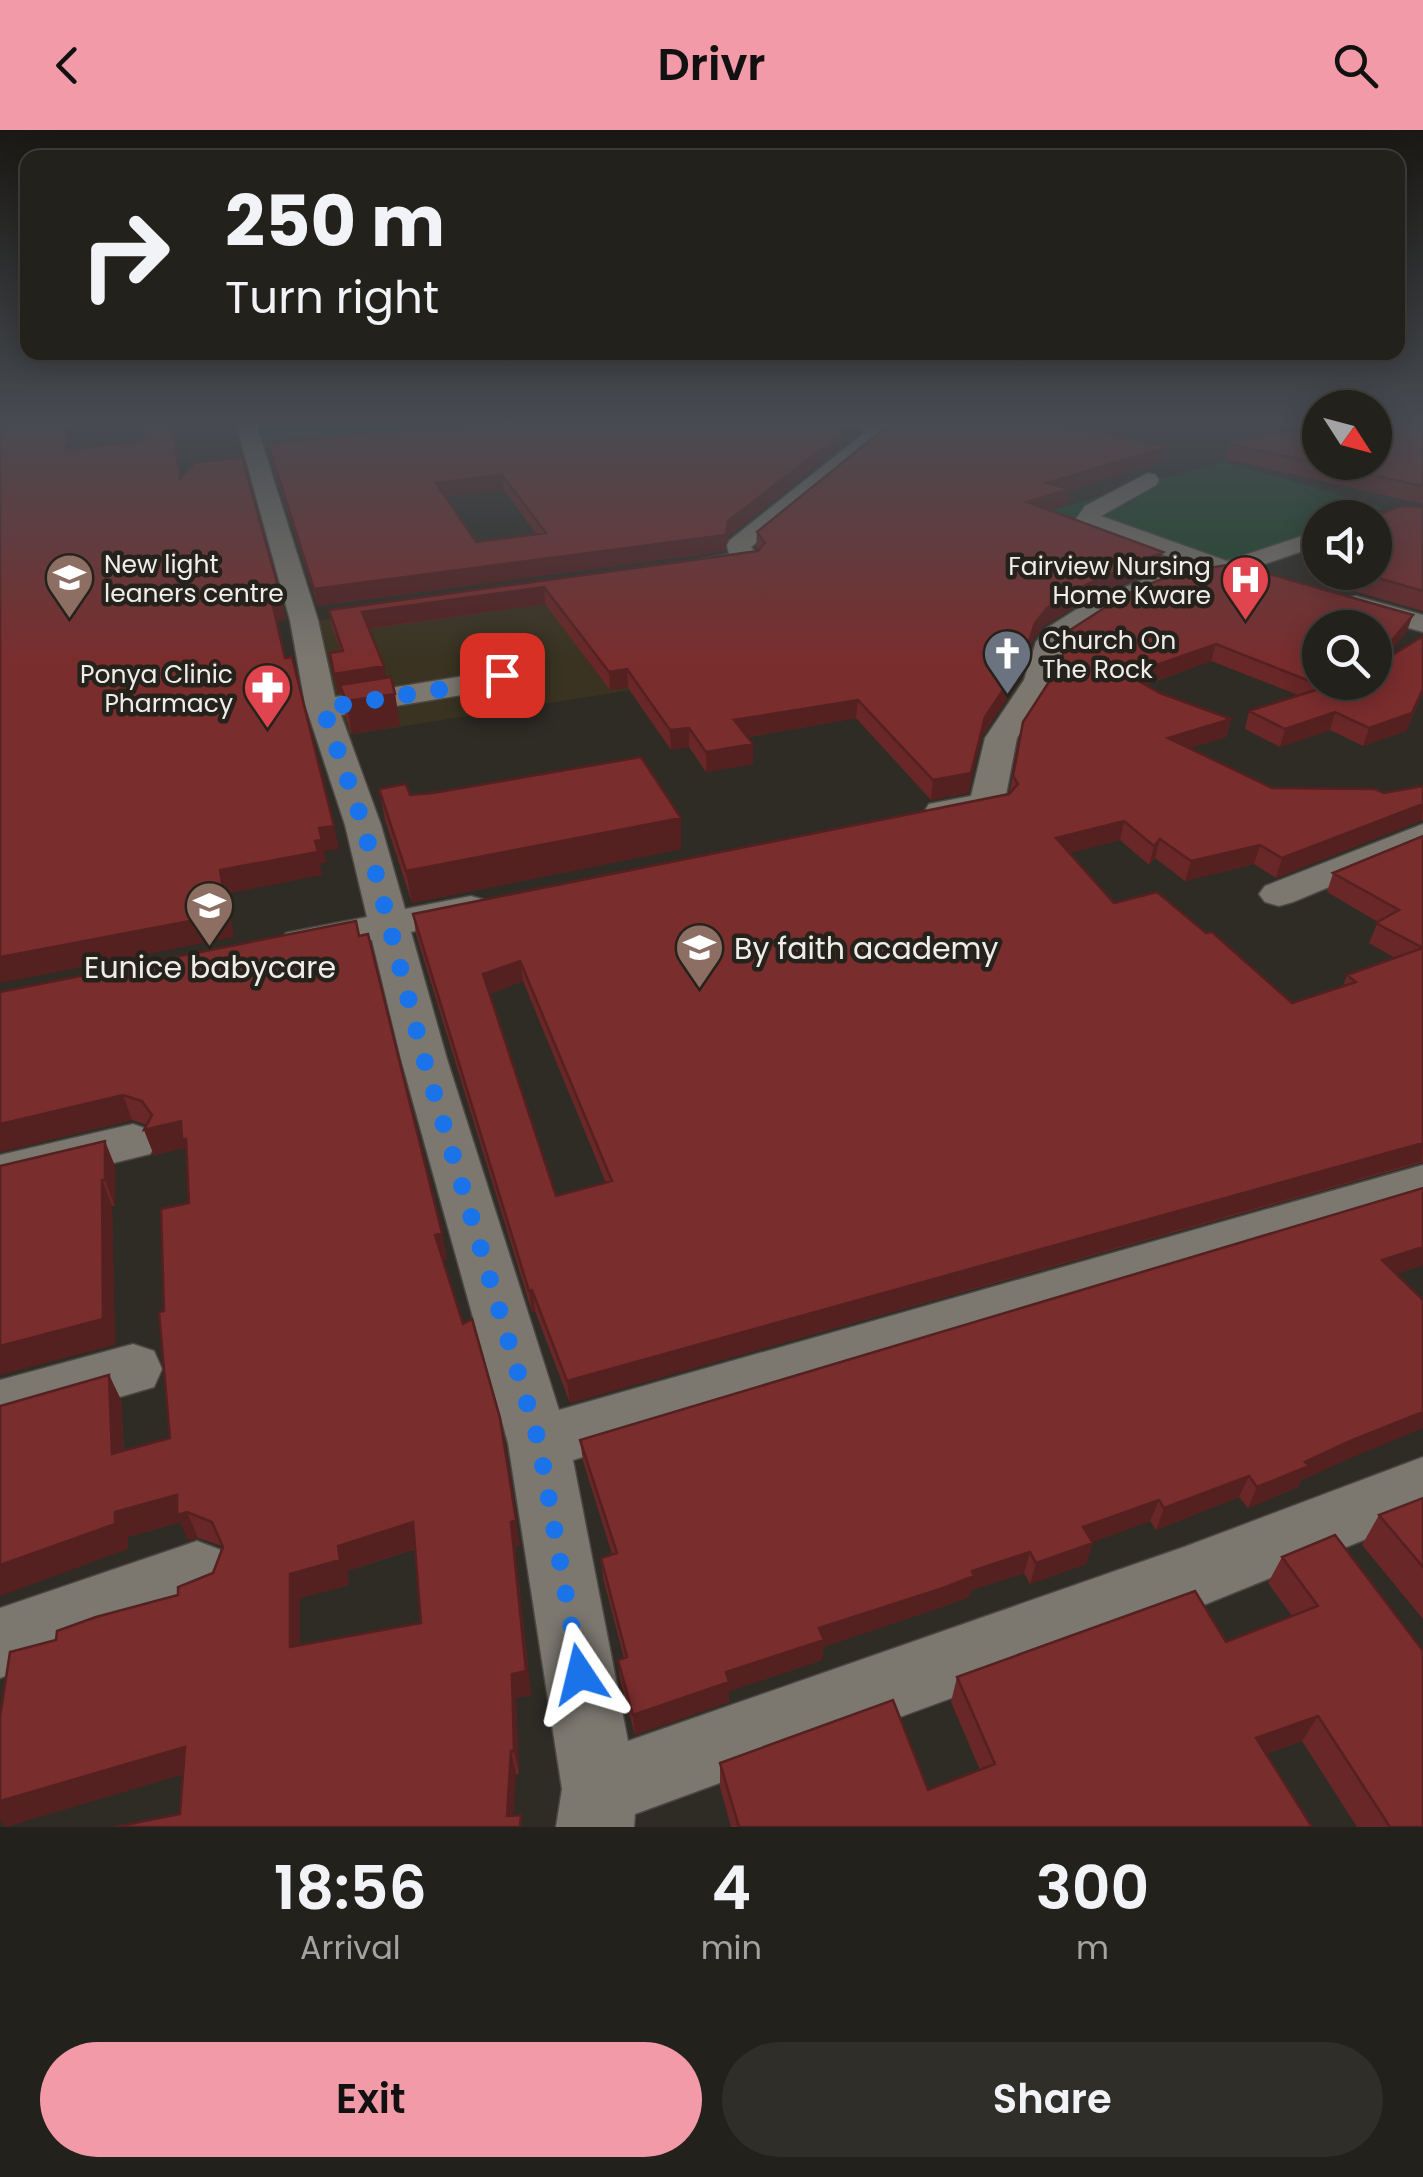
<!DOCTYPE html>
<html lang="en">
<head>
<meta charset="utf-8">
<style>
	:root { --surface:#23211c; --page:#2f2e29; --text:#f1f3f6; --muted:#a3a3a3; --line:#403e3b; --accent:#f39aa8 }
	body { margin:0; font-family:Poppins,sans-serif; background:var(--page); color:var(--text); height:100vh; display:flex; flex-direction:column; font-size:38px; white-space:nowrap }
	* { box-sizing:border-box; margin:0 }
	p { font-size:32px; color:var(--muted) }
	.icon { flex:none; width:55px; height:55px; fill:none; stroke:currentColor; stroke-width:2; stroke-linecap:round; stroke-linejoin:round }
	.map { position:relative; height:1697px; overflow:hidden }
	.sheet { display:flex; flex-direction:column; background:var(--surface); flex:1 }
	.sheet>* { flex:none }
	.hud { position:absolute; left:20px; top:20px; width:1385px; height:210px; border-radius:20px; box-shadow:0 5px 25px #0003,0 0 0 2px var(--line); background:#23211c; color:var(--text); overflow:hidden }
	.needle { width:65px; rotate:126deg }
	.tools { position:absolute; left:1302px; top:260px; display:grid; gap:20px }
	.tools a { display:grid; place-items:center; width:90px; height:90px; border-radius:50%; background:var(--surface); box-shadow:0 5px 25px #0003,0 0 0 2px var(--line); font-size:50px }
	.pin { position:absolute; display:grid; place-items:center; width:85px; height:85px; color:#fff; margin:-42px; border-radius:20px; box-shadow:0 5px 15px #0006 }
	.me { position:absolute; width:110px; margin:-55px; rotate:350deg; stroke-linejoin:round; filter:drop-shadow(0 0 8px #0008) }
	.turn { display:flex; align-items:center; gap:35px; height:210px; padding:0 40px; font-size:45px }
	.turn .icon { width:130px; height:130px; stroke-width:2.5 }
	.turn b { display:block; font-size:70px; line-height:85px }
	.eta { display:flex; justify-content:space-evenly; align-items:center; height:170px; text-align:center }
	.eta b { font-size:60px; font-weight:600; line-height:70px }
	.action { display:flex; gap:20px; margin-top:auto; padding:20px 40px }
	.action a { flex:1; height:115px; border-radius:60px; background:var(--accent); color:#111; font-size:40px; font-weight:600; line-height:115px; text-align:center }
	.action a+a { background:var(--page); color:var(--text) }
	header { display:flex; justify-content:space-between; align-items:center; height:130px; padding:0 40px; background:var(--accent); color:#111; font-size:45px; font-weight:600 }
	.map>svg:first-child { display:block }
	.education { fill:#3a3322 }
	.green { fill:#1d472c }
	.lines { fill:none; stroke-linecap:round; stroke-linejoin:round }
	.minor-casing { stroke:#4b4843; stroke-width:3 }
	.minor { fill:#7c7870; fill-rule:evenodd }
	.wall { fill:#692727; fill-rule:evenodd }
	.shaded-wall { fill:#552020 }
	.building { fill:#7a2d2d; stroke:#552020; stroke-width:2.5; fill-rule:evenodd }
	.route { stroke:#1a73e8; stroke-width:18; stroke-dasharray:0 32.4 }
	.labels { text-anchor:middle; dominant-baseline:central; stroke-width:9; stroke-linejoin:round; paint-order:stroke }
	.far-poi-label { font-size:25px; fill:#f0ede9; stroke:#25221b; text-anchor:start }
	.poi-label { font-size:30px; fill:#f0ede9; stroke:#25221b; text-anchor:start }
</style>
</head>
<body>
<header><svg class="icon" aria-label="back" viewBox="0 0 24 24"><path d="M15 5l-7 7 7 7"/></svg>Drivr<svg class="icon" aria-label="search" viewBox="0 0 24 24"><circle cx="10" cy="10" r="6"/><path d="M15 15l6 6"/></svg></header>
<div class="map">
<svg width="1423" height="1697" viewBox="0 0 1423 1697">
	<rect width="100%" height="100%" fill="#2f2c25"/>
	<path class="education" d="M 572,456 L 644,558 L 348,605 L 314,491 Z"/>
	<path class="green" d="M 249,294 L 598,294 L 326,311 L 263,319 Z
		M 1224,331 L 1384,378 L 1358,387 L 1320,388 L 1320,401 L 1205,442 L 1042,383 Z"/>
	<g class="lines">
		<defs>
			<path id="minor" d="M 236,294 L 256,294 L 318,490 L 335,567 L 470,545 L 528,529 L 539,532 L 543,538 L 539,544 L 474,563 L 341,585 L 381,695 L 405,779 L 471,766 L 485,770 L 491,778 L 485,786 L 411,802 L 447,929 L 559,1280 L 1423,1035 L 1423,1073 L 573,1330 L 628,1611 L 1184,1417 L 1423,1327 L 1423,1386 L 1184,1483 L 635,1684 L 634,1697 L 556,1697 L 562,1659 L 508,1313 L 401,929 L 372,810 L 300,824 L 286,821 L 279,812 L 286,803 L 367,787 L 345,695 L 305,574 L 290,490 Z
				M 848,294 L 890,294 L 894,298 L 751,417 L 761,429 L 757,434 L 700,444 L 691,441 L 687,436 L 691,431 L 729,424 L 727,415 L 730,410 L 867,301 Z
				M 1148,343 L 1156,345 L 1159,350 L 1156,355 L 1101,386 L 1227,431 L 1320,400 L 1320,415 L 1242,442 L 1200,453 L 1181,452 L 1105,486 L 1067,510 L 1054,550 L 1017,608 L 1006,665 L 1011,672 L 1005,679 L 942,693 L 929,690 L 924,682 L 929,674 L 971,666 L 985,608 L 1024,550 L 1036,512 L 1047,498 L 1085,474 L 1168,439 L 1202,437 L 1103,406 L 1076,389 L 1085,376 Z
				M 1356,466 L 1423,485 L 1423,502 L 1346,480 L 1342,474 L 1346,468 Z
				M 1423,694 L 1423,718 L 1293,772 L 1279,776 L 1265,772 L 1259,764 L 1265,756 Z
				M 133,994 L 150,1000 L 158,1012 L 150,1024 L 0,1061 L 0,1025 Z
				M 133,1214 L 154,1221 L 162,1239 L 154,1257 L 0,1302 L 0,1250 Z
				M 197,1411 L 221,1420 L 230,1443 L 221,1466 L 0,1548 L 0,1478 Z"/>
		</defs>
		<use href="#minor" class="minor-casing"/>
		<use href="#minor" class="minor"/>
	</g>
	<path class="wall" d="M 890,294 L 1075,294 L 1075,298 L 1164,331 L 1070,360 L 1068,374 L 1049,380 L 1159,439 L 1084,471 L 1044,496 L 1032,511 L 1021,548 L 982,606 L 968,663 L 931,670 L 856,588 L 748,607 L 753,634 L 706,642 L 689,617 L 671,620 L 628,558 L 610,560 L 545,474 L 369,499 L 386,548 L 395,564 L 400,596 L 352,604 L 346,588 L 341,562 L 338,563 L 330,523 L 341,522 L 332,498 L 329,480 L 759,421 L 756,417 L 757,402 Z
		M 1423,294 L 1423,374 L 1226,329 L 1229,311 Z
		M 858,303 L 728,407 L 725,421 L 318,476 L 270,327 L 268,313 ZM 504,360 L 536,404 L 476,412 L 446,367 Z
		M 1423,377 L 1423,481 L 1316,450 L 1320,435 L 1320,442 L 1375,442 Z
		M 1070,500 L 1407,501 L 1384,530 L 1423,506 L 1423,562 L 1406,601 L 1363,616 L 1330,600 L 1280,617 L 1245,599 L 1249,581 L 1298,565 L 1211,531 L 1145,555 L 1160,563 L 1231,589 L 1226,607 L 1189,618 L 1272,658 L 1384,663 L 1423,656 L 1423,691 L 1422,690 L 1276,748 L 1254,734 L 1185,751 L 1155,728 L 1149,735 L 1120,710 L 1069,723 L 1114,773 L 1292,873 L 1343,856 L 1347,845 L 1395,828 L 1369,813 L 1378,792 L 1327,762 L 1333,743 L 1423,706 L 1423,1032 L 570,1273 L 535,1181 L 532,1182 L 416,804 L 413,784 L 1009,664 L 1023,592 L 1060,535 ZM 523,851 L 606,1053 L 556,1066 L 489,864 Z
		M 379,659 L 410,665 L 433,663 L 681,688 L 681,719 L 412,773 L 385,690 Z
		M 359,806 L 447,1129 L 443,1130 L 520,1415 L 515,1417 L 531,1565 L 516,1568 L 519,1644 L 180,1684 L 183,1644 L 5,1697 L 56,1510 L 178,1465 L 213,1443 L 222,1416 L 198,1408 L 188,1410 L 180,1392 L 128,1407 L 128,1419 L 109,1245 L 121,1270 L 124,1321 L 170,1308 L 164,1181 L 189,1073 L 186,1022 L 185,1018 L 154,1025 L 144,1000 L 147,995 L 132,990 L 0,1022 ZM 415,1419 L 421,1493 L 300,1516 L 300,1468 L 349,1455 L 347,1441 Z
		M 0,1036 L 115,1036 L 115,1076 L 112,1076 L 115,1215 Z
		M 1423,1135 L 1396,1144 L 1339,1333 L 1301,1350 L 1298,1357 L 1248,1378 L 1239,1367 L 1156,1400 L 1150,1391 L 1092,1412 L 1086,1434 L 1030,1454 L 1024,1443 L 971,1460 L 969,1467 L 939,1478 L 823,1517 L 822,1530 L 729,1561 L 729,1572 L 635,1605 L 620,1550 L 618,1530 L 624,1528 L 603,1448 L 601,1428 L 612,1424 L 583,1331 L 580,1310 Z
		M 1423,1368 L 1423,1489 L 1362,1415 L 1379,1385 Z
		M 1335,1405 L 1423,1697 L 1357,1697 L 1302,1611 L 1266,1624 L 1312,1697 L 731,1697 L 720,1657 L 720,1633 L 928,1660 L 980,1640 L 951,1572 L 957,1547 L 1226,1512 L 1292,1486 L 1268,1453 L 1282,1427 Z"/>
	<path class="shaded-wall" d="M 68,294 L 73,294 L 70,335 L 66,319 Z
		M 172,294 L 174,294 L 184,366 L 180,349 Z
		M 854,294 L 859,294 L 858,303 L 728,407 L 725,421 L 318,476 L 314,459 L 728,391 Z
		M 1167,317 L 1164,331 L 1070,360 L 1068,374 L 1025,388 L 1027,372 L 1047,353 Z
		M 502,345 L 504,360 L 438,368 L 436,353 Z
		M 1163,422 L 1159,439 L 1084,471 L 1044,496 L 1032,511 L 1021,548 L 982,606 L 968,663 L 931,670 L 933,650 L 985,587 L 1035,493 L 1047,478 L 1087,454 Z
		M 544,457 L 545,474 L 365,499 L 362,482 Z
		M 282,471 L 286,490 L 276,491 L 272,472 Z
		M 1413,485 L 1407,501 L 1375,541 L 1375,531 Z
		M 1216,514 L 1211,531 L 1124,562 L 1128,545 Z
		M 384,536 L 387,555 L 340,555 L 341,562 L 338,563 L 334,544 Z
		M 627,539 L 628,558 L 610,560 L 609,542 Z
		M 1423,559 L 1406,601 L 1363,616 L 1369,598 Z
		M 395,564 L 400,596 L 352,604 L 346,571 Z
		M 858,570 L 856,588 L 734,609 L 734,590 Z
		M 1335,582 L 1330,600 L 1280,617 L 1285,599 Z
		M 1231,589 L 1226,607 L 1164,626 L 1168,608 Z
		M 689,598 L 689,617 L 671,620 L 670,600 Z
		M 753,614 L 753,634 L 706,642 L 706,622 Z
		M 1423,674 L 1422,690 L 1276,748 L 1282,728 Z
		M 681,688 L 681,719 L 412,773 L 406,741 Z
		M 1124,691 L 1120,710 L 1053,727 L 1056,708 Z
		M 334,696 L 339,719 L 324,721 L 327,732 L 320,734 L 315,711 L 319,698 Z
		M 1160,709 L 1155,728 L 1149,735 L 1154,716 Z
		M 1260,715 L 1254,734 L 1185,751 L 1191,731 Z
		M 318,722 L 322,745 L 226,764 L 234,807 L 0,853 L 0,827 L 220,740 Z
		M 520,831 L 523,851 L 486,865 L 483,844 Z
		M 123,965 L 132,990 L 0,1022 L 0,994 Z
		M 181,991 L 191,1035 L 185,1018 L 154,1025 L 144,1000 Z
		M 105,1011 L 115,1036 L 115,1076 L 105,1050 Z
		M 1423,1013 L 1422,1031 L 570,1273 L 567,1251 Z
		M 102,1050 L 112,1076 L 115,1215 L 0,1245 L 0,1216 Z
		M 442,1103 L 447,1129 L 440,1131 L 435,1105 Z
		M 1423,1117 L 1423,1135 L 1371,1152 L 1382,1130 Z
		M 532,1160 L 535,1181 L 532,1182 L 529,1161 Z
		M 109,1245 L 121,1270 L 125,1349 L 112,1324 Z
		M 1423,1282 L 1423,1298 L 1339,1333 L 1301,1350 L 1298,1357 L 1248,1378 L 1257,1357 L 1350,1311 Z
		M 500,1288 L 520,1415 L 515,1417 L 531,1565 L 516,1568 L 519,1644 L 514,1621 Z
		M 1249,1346 L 1239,1367 L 1156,1400 L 1164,1378 Z
		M 177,1365 L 187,1382 L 198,1408 L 188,1410 L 180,1392 L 128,1407 L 128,1419 L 0,1466 L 0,1435 L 115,1382 Z
		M 1159,1370 L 1150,1391 L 1076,1418 L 1083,1397 Z
		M 413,1392 L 419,1417 L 347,1441 L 349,1455 L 300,1468 L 300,1541 L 290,1517 L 290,1444 L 338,1416 Z
		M 1093,1413 L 1086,1434 L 1030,1454 L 1036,1433 Z
		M 1030,1422 L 1024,1443 L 971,1460 L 969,1467 L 939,1478 L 823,1517 L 822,1530 L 729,1561 L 729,1572 L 635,1605 L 633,1585 L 819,1498 L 972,1441 Z
		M 1318,1586 L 1302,1611 L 1242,1632 L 1256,1608 Z
		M 185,1617 L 198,1640 L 5,1697 L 0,1691 L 0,1671 Z
		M 511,1621 L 516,1644 L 513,1697 L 507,1686 Z"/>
	<path class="building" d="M 0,294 L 68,294 L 66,319 L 144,311 L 143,294 L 172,294 L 180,349 L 194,333 L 242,327 L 282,471 L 272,472 L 285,528 L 292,527 L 334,696 L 319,698 L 322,710 L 315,711 L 318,722 L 220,740 L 227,784 L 0,827 Z
		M 472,294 L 854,294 L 728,391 L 726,405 L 314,459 L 268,313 ZM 502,345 L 546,403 L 476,412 L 436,353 Z
		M 890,294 L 1068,294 L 1065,296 L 1167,317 L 1047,353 L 1070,359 L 1027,372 L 1163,422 L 1087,454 L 1047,478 L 1035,493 L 1023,530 L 985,587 L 971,643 L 933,650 L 858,570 L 734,590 L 753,614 L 706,622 L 689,598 L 670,600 L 627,539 L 609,542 L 544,457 L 362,482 L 384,536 L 334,544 L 330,523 L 343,521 L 329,480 L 758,421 L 765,413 L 757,402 Z
		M 1375,294 L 1423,294 L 1423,356 L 1229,314 L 1229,311 L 1320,299 L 1320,332 L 1375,332 Z
		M 1401,376 L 1423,377 L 1423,461 L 1358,442 L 1375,442 L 1375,393 L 1377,392 L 1375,392 L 1375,388 L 1369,388 Z
		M 1234,434 L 1413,485 L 1375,531 L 1375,498 L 1320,498 L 1320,552 L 1375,552 L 1375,536 L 1423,506 L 1423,559 L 1412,583 L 1369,598 L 1335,582 L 1285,599 L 1249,581 L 1325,557 L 1216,514 L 1128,545 L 1160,563 L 1231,589 L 1168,608 L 1272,658 L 1375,659 L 1384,663 L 1423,656 L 1423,674 L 1282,728 L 1260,715 L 1191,731 L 1160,709 L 1154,716 L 1124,691 L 1056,708 L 1114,773 L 1157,762 L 1206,803 L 1212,802 L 1292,873 L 1356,852 L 1347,845 L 1423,818 L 1376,793 L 1399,780 L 1333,743 L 1423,706 L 1423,1013 L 567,1251 L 532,1160 L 529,1161 L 413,784 L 1009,664 L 1018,654 L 1013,646 L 1023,592 L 1060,535 L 1070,500 L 1126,464 L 1176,443 ZM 520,831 L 612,1051 L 556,1066 L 483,844 Z
		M 391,547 L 395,564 L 346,571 L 340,555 Z
		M 641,627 L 681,688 L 406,741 L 379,659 L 406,654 L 410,665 L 433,663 Z
		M 356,791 L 359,806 L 368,804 L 442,1103 L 435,1105 L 463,1194 L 472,1189 L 500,1288 L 516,1390 L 511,1392 L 526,1541 L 512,1544 L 514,1621 L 511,1621 L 507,1686 L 521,1685 L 520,1697 L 115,1697 L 180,1684 L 185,1617 L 0,1671 L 0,1587 L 10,1522 L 56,1510 L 57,1501 L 96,1487 L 178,1465 L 178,1457 L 213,1443 L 223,1417 L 212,1392 L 187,1382 L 177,1385 L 177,1365 L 115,1382 L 115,1394 L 0,1435 L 0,1276 L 109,1245 L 112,1324 L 170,1308 L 159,1182 L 164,1181 L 161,1079 L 189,1073 L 186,1009 L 182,1009 L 181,991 L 144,1000 L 152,985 L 142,971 L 123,965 L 0,994 L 0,862 ZM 413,1392 L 421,1493 L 290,1517 L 290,1444 L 340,1430 L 338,1416 Z
		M 105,1011 L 105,1050 L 102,1050 L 103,1189 L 0,1216 L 0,1036 Z
		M 1423,1058 L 1423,1117 L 1382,1130 L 1423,1170 L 1423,1282 L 1350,1311 L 1305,1332 L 1309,1336 L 1257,1357 L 1249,1346 L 1164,1378 L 1159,1370 L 1083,1397 L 1093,1413 L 1036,1433 L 1030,1422 L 972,1441 L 974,1446 L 943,1458 L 819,1498 L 824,1510 L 726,1542 L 729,1552 L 633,1585 L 618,1530 L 627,1527 L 601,1428 L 617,1423 L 580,1310 Z
		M 1423,1368 L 1423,1437 L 1379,1385 Z
		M 1335,1405 L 1423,1521 L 1423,1697 L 1390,1697 L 1318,1586 L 1256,1608 L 1312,1697 L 739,1697 L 720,1633 L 893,1570 L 928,1660 L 995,1634 L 957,1547 L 1195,1461 L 1226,1512 L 1318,1476 L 1282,1427 Z"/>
	<linearGradient id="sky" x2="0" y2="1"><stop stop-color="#1a1814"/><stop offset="0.55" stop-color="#474b51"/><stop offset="1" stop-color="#474b51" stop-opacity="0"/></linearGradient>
	<rect width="1423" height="531" fill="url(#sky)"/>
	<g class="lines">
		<path class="route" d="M 502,545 L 474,554 L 323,578 L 363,694 L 424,929 L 539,1313 L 580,1544"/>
	</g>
	<defs>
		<symbol id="school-pin" viewBox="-11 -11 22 30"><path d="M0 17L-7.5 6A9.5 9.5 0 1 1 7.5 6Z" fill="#8d6e63" stroke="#25221b"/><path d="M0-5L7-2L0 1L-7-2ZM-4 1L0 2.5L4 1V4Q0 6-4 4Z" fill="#fff"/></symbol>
		<symbol id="hospital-pin" viewBox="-11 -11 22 30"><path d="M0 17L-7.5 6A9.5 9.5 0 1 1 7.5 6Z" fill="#e0444e" stroke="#25221b"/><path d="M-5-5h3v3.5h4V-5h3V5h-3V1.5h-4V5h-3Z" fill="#fff"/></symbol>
		<symbol id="church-pin" viewBox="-11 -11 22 30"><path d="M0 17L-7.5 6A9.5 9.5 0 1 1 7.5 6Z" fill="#6b7280" stroke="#25221b"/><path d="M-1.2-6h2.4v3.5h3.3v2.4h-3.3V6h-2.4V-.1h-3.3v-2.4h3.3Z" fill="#fff"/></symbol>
		<symbol id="pharmacy-pin" viewBox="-11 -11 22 30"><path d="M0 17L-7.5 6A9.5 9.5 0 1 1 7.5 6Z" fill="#e0444e" stroke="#25221b"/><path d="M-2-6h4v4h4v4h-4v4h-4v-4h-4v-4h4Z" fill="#fff"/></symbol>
	</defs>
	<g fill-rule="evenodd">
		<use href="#school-pin" x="42" y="420" width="55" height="75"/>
		<use href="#hospital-pin" x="1218" y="422" width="55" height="75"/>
		<use href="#church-pin" x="980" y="496" width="55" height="75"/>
		<use href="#pharmacy-pin" x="240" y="530" width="55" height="75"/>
		<use href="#school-pin" x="182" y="748" width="55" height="75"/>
		<use href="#school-pin" x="672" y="790" width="55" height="75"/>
	</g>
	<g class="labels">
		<g class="far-poi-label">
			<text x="104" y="434">New light<tspan x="104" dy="29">leaners centre</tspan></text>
			<text x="1211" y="436" text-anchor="end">Fairview Nursing<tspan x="1211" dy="29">Home Kware</tspan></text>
			<text x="1042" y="510">Church On<tspan x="1042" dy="29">The Rock</tspan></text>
			<text x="233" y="544" text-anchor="end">Ponya Clinic<tspan x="233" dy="29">Pharmacy</tspan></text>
		</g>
		<g class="poi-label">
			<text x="734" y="818">By faith academy</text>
			<text x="210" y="837" text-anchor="middle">Eunice babycare</text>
		</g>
	</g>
</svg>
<div class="tools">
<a><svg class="needle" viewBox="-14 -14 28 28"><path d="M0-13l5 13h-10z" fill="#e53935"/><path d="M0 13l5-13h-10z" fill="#a3a3a3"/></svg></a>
<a><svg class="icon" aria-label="sound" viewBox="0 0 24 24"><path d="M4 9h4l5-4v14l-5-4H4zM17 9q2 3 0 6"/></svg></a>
<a><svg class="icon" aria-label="search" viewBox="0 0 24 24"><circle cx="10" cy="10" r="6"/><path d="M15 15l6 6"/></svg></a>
</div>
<div class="pin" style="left:502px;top:545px;background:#d93025"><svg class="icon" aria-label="arrive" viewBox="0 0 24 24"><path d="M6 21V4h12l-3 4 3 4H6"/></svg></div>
<svg class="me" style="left:580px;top:1544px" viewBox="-20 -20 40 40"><path d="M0-17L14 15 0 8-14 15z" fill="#1a73e8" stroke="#fff" stroke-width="4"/></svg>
<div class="hud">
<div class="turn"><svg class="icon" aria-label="right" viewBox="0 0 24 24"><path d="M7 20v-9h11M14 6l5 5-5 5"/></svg><div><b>250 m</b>Turn right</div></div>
</div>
</div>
<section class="sheet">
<div class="eta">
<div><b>18:56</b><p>Arrival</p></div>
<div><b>4</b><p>min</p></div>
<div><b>300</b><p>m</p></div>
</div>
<div class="action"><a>Exit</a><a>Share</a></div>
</section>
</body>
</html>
